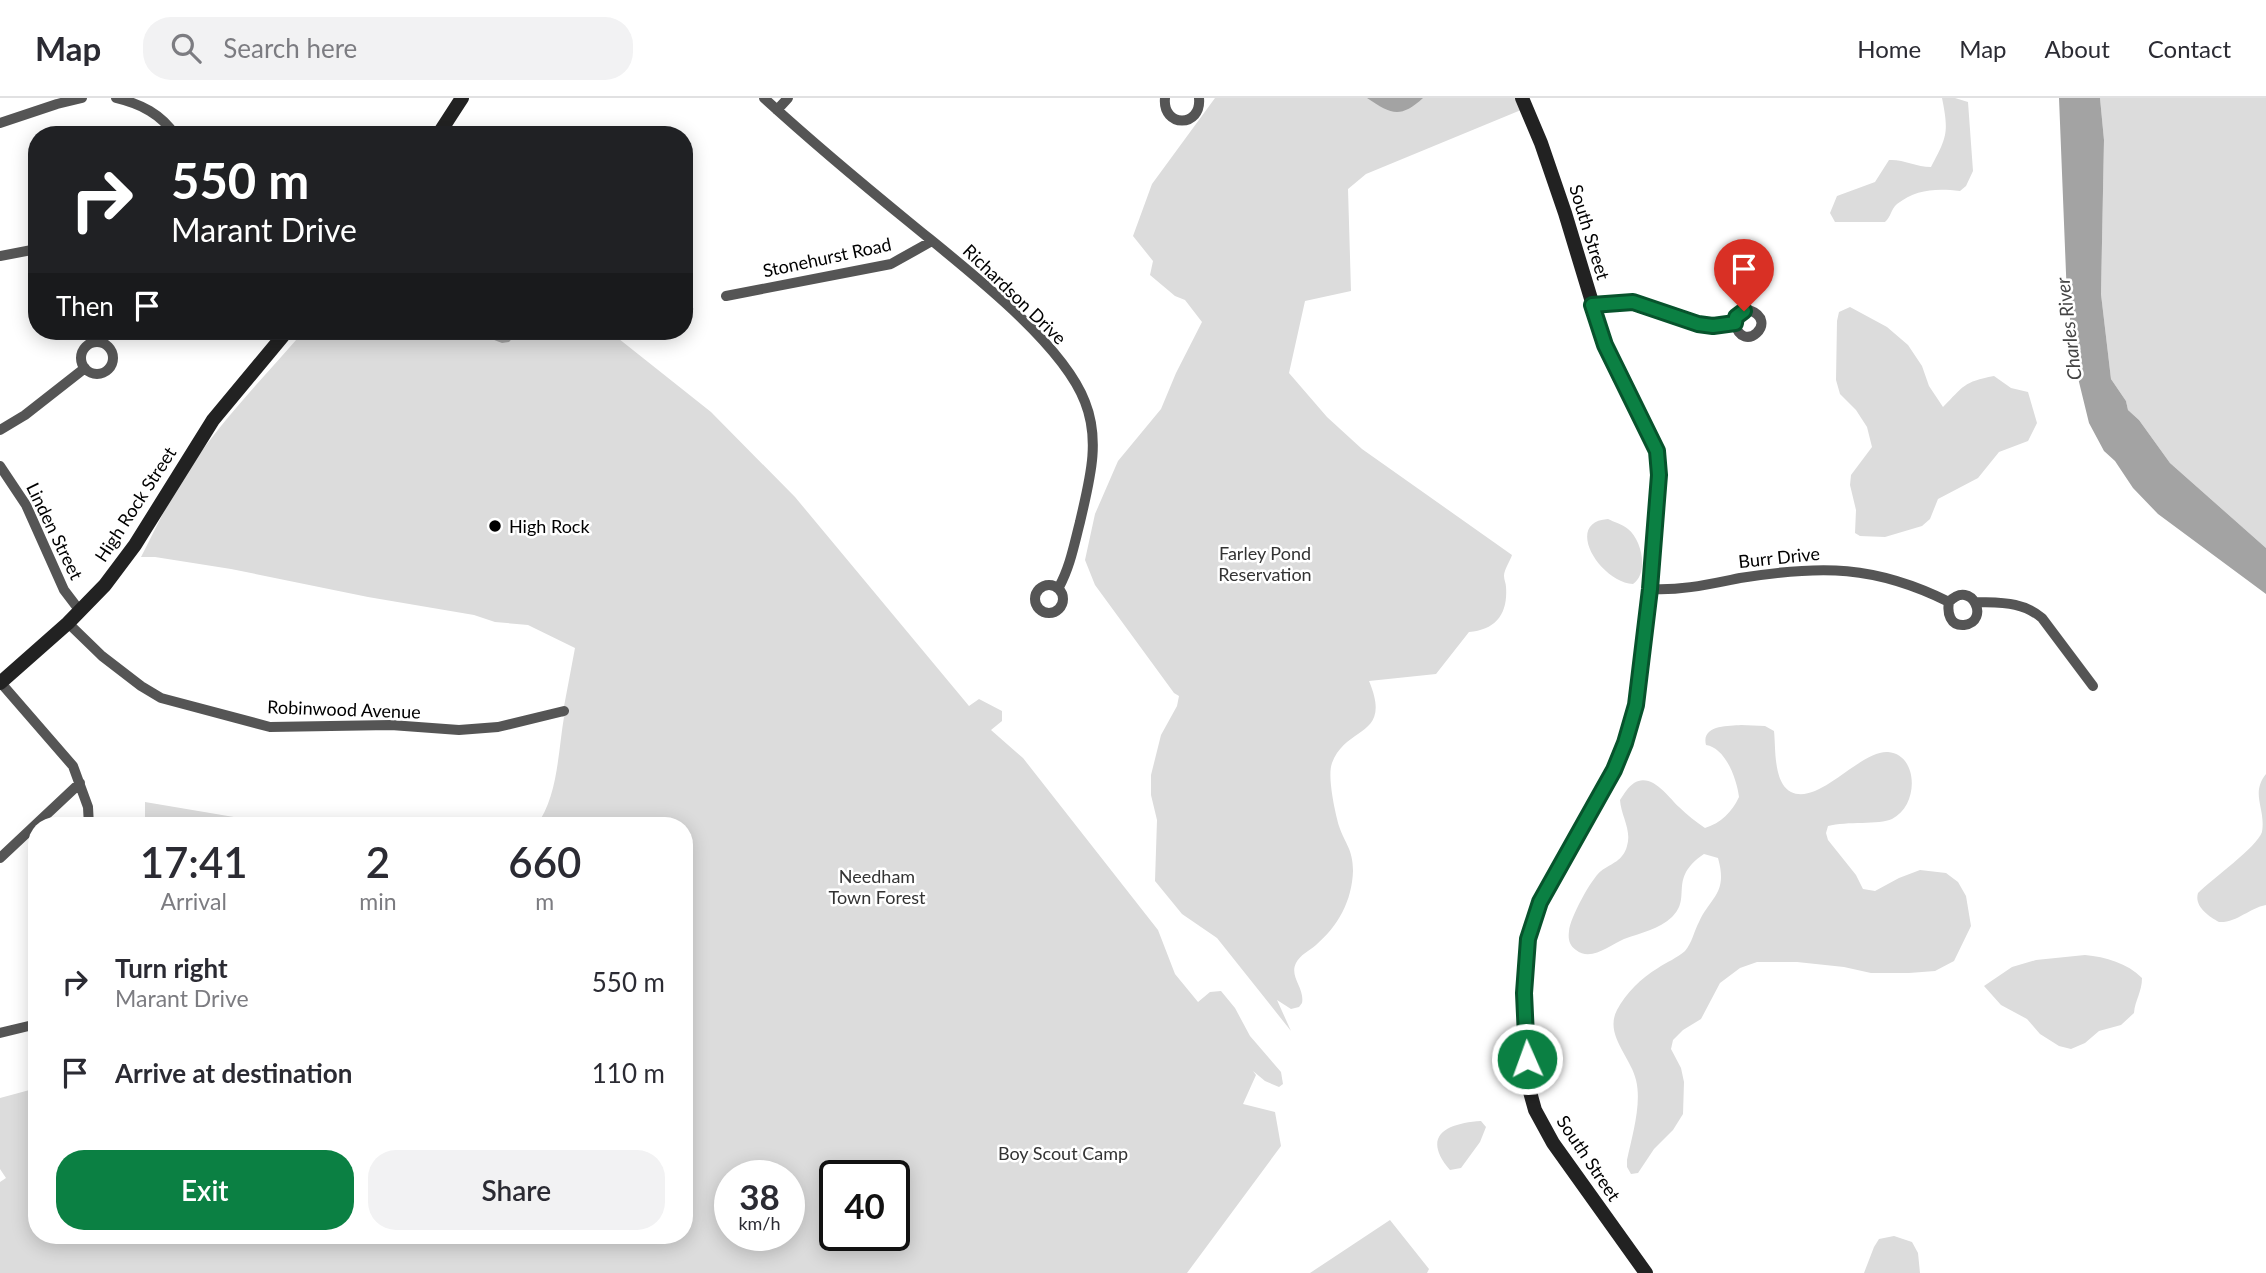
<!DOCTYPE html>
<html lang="en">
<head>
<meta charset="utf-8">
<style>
	:root { --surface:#fff; --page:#f2f2f3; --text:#2b2b33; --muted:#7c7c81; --line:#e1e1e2; --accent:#0b8043 }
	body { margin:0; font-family:Lato,sans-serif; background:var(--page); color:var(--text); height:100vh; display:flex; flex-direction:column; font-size:26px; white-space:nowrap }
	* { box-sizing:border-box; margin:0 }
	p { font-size:23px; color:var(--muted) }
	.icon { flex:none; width:38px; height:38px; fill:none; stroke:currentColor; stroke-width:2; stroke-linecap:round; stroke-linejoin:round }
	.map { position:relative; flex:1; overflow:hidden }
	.drawer { position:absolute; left:28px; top:719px; width:665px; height:427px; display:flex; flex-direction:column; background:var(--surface); border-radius:28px; box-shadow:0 4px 18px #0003 }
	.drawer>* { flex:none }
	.top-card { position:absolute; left:28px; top:28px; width:665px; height:214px; border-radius:28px; box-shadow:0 4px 18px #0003; background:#202124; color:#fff; overflow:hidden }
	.speed { position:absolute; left:714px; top:1062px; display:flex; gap:14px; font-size:35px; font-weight:700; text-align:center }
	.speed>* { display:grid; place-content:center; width:91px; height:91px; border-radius:50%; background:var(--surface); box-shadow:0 4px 18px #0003; line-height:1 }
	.speed small { font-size:18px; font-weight:400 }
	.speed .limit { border:4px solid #111; border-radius:10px; background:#fff; color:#111 }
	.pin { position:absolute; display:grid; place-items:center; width:60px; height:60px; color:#fff; margin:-72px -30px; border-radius:50% 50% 50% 0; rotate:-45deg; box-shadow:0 0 7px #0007 }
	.pin .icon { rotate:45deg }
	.me { position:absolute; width:77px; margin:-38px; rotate:358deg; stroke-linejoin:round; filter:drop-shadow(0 0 5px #0008) }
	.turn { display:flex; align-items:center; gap:24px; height:147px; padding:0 28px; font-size:32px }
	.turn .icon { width:91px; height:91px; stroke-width:2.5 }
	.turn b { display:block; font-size:49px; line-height:60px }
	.then { display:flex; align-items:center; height:66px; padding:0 28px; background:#0003; gap:14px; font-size:26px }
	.eta { display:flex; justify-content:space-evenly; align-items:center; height:119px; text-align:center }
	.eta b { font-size:42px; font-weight:600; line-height:49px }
	.button { display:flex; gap:14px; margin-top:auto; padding:14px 28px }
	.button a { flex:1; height:80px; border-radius:28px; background:var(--accent); color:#fff; font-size:28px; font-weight:600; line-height:80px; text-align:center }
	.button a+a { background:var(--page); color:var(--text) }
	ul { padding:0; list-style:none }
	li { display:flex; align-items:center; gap:21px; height:91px; padding:0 28px }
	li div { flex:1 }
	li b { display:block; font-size:26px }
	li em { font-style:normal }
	header { display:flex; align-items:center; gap:42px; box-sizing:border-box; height:98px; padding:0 35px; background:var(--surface); border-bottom:2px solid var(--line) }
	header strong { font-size:33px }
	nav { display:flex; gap:38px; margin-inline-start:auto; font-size:24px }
	.search { width:490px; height:63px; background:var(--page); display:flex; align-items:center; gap:18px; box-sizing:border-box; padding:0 24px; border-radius:28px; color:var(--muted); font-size:26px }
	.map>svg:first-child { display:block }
	.green { fill:#dcdcdc; fill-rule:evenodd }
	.water { fill:#a3a3a3 }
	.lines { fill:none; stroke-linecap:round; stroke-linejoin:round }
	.stream { stroke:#a3a3a3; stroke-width:2.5 }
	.street { stroke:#555; stroke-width:10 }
	.secondary { stroke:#222; stroke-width:14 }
	.route-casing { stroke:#07532c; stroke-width:18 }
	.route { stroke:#0b8043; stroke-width:12 }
	.poi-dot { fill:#000; stroke:#fff; stroke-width:2.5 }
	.labels { text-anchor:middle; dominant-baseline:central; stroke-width:5; stroke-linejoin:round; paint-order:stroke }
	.street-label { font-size:18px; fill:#000; stroke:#fff }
	.poi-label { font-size:18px; fill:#000; stroke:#fff; text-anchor:start }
	.park-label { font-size:18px; fill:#333; stroke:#fff }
	.water-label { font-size:19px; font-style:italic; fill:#444; stroke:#fff }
</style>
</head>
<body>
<header>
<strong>Map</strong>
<div class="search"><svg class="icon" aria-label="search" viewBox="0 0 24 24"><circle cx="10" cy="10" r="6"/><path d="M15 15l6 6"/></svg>Search here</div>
<nav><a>Home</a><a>Map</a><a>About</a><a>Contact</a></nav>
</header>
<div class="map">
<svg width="2266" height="1175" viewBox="0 0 2266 1175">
	<rect width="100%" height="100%" fill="#fff"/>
	<path class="green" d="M 1215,0 L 1516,0 L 1521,12 L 1366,76 L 1348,91 L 1351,193 L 1305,203 L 1289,275 L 1327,319 L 1362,351 L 1512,457 C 1510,463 1504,472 1504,478 C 1504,482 1506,485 1506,489 C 1508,516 1496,532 1469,534 L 1436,576 L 1369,583 C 1393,640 1346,627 1332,665 C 1327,678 1335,714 1339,728 C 1345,746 1353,751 1353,773 C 1352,803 1338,828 1316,847 C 1309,853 1300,857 1296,865 C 1289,879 1305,890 1302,905 L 1299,909 L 1291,911 L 1277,902 L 1291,933 L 1217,840 L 1182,816 L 1155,783 L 1157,722 L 1151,697 L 1151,677 L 1161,637 L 1177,608 L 1179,598 L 1174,595 L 1095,487 L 1085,462 L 1095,416 L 1118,363 L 1161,311 L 1176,275 L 1202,224 L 1185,202 L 1175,198 L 1150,177 L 1153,163 L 1133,138 L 1152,86 Z
		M 1942,0 L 1955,0 L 1968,4 L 1973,73 L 1966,88 L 1960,93 C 1937,90 1916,91 1897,106 C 1891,111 1891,119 1885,124 L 1835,124 L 1830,115 L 1837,98 L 1875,84 L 1889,62 C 1903,61 1916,69 1931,69 C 1947,39 1949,35 1942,0 Z
		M 2100,0 L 2266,0 L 2266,450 L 2170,365 L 2139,322 L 2128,312 L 2126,303 L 2111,281 L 2101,196 L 2104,42 Z
		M 1850,209 L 1887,229 L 1908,247 L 1922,268 L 1929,288 L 1943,309 C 1964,288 1963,284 1994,278 L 2011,290 L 2028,294 L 2037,325 L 2028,343 L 1999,354 L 1978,380 L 1938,401 L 1930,421 L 1922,428 L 1885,439 L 1860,438 L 1855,435 L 1856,412 L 1850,387 L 1851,377 L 1872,349 L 1867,329 L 1856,312 L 1840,296 L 1836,282 L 1837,223 L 1839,214 Z
		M 304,233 L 609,233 L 711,314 L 795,399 L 969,608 L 979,601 L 1002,613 L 1002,623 L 991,632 L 1023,660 L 1158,832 L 1175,876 L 1198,904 L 1210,894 L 1221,893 L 1235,910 L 1250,938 L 1281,974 L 1283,986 L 1279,989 L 1265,983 L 1253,973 L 1256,977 L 1243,1006 L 1275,1014 L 1281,1048 L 1187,1175 L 0,1175 L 0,1084 L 6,1080 L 0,1071 L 0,1000 L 37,990 L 37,1138 L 684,1138 L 684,728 L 536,728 C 558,699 558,654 564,619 L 562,619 L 575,550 L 528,527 L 495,524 L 474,517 L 368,499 L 231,471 L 155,459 L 141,459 C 156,430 169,401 187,374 C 221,323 264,279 304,233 ZM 730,1078 L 789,1078 L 789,1138 L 730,1138 ZM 835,1078 L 894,1078 L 894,1138 L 835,1138 Z
		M 1608,421 C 1614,424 1622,426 1628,431 C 1642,442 1649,475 1633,486 C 1600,484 1563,424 1608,421 Z
		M 1741,627 L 1765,628 L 1774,633 C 1776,651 1773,684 1791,694 C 1819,708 1860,652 1888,654 C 1918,656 1920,707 1892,721 C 1879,727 1847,723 1828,728 L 1826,735 L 1828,742 L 1856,777 L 1863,791 L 1875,793 L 1899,780 L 1920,772 L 1946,775 L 1958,784 L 1966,798 L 1971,828 L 1954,863 L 1935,873 L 1909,875 L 1871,875 L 1844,869 L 1797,864 L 1757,864 L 1740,870 L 1720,885 L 1701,921 L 1683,932 L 1673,942 L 1671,951 L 1681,970 L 1684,984 L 1683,1016 L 1673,1032 L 1654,1051 L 1638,1075 L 1631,1076 L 1627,1069 L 1627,1062 C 1632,1038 1642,1006 1636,982 C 1631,959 1604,937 1617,912 C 1626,895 1641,880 1658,870 C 1667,864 1677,860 1685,853 C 1692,845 1694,833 1699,824 C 1711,798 1728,796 1718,760 L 1704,756 C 1667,781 1693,799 1672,819 C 1659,831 1641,835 1624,841 C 1610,847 1591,864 1576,852 C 1569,847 1568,841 1569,833 C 1570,820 1591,781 1601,773 C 1612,765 1623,763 1627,748 C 1632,732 1621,718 1620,702 C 1624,696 1628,689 1634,685 C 1652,674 1669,700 1679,709 C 1687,717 1696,724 1705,730 C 1721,725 1732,714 1739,699 C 1737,682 1726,650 1706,647 C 1701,627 1728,628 1741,627 Z
		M 2266,676 L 2266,807 C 2249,810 2237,825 2219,824 C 2208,818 2194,808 2198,795 C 2212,781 2257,749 2262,734 C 2266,710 2250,696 2266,676 Z
		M 145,704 L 287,728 L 145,728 Z
		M 2085,857 C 2106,859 2127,865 2142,880 C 2142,894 2135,902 2134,915 L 2121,927 L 2099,933 L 2085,945 L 2071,951 L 2059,948 L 2040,936 L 2027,921 L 2001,907 L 1984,888 L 2012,869 L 2036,862 Z
		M 1481,1023 L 1486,1029 L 1480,1044 L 1461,1070 L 1450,1072 C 1420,1037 1448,1025 1481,1023 Z
		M 1390,1122 L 1429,1171 L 1427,1175 L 1310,1175 Z
		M 1894,1138 L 1912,1144 L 1918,1155 L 1920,1175 L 1864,1175 L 1874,1149 L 1879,1141 Z"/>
	<path class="water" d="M 1367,0 L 1423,0 C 1400,21 1391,16 1367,0 Z
		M 2059,0 L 2100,0 L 2104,42 L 2101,196 L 2111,281 L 2126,303 L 2128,312 L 2139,322 L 2170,365 L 2266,450 L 2266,496 L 2158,416 L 2133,390 L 2115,363 L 2104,353 L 2089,325 L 2079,284 L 2067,200 Z
		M 447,233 L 519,233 L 509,244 L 502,245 L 489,240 Z"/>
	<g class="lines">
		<path class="stream" d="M 684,208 L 692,211"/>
		<path class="street" d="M 116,0 C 141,6 161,16 175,37
			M 764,0 C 811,43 860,84 909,124 C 961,167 1062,243 1085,304 C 1101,344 1089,384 1080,424 C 1074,447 1070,469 1059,489
			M 1165,0 C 1162,30 1202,30 1199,0
			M 777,12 L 788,0
			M 0,25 L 57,6 L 82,0
			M 0,158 L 37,151
			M 726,198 L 891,166 L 932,143
			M 1592,207 C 1605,205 1618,202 1632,204 C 1671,208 1691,233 1735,225 C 1742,258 1781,223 1749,212 L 1740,214 L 1735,225
			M81 260a16 16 0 1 1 32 0a16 16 0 1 1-32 0Z
			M 0,332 L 25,317 L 85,270
			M 0,368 L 26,407 L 64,492 L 80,513
			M1035 501a14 14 0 1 1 28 0a14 14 0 1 1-28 0Z
			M 1650,491 C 1680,493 1710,486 1740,480 C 1821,467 1875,467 1949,504 C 1947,515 1950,528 1964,527 C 1991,524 1972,480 1949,504
			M 1976,504 C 2001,505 2022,503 2042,520 L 2093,588
			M 68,525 L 102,558 L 141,588 L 161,600 L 270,629 L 391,627 L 459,632 L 498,629 L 564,613
			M 1,585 L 73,668 L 88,709 L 89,728
			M 0,760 L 80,685
			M 0,935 L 37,926"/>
		<path class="secondary" d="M 1522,0 L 1541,45 L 1565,115 L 1605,247 L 1619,279 L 1652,340 L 1657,353 L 1659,377 L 1648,512 L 1636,607 L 1625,645 L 1614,672 L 1540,804 L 1528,841 L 1524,896 L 1527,983 L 1535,1012 L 1553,1045 L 1646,1175
			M 438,37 L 462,0
			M 0,585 L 68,525 L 105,487 L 135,447 L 213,322 L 287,233"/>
	</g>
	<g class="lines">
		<defs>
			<path id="route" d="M 1527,961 L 1524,895 L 1528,841 L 1540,804 L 1614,672 L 1625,645 L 1636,607 L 1650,491 L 1659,377 L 1657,353 L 1605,247 L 1592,207 L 1633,204 L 1698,226 L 1713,228 L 1735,225 L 1736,219 L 1744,213"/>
		</defs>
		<use href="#route" class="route-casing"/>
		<use href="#route" class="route"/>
	</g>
	<circle class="poi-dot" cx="495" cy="428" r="7"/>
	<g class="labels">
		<g class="street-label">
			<text transform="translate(1590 134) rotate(73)">South Street</text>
			<text transform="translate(827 159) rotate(-12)">Stonehurst Road</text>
			<text transform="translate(1015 196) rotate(44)">Richardson Drive</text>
			<text transform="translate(135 406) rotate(-57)">High Rock Street</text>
			<text transform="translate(55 433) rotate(64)">Linden Street</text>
			<text transform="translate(1779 459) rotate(-6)">Burr Drive</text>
			<text transform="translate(344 611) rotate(2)">Robinwood Avenue</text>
			<text transform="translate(1589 1060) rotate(56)">South Street</text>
		</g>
		<g class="poi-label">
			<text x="509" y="428">High Rock</text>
		</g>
		<g class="park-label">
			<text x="1265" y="455">Farley Pond<tspan x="1265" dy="21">Reservation</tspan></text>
			<text x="877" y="778">Needham<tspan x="877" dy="21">Town Forest</tspan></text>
			<text x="1063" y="1055">Boy Scout Camp</text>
		</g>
		<g class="water-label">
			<text transform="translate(2068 231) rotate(-97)">Charles River</text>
		</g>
	</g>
</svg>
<div class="speed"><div>38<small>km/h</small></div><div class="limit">40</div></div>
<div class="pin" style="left:1744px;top:213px;background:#d93025"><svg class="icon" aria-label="arrive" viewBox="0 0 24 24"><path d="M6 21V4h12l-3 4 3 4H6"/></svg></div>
<svg class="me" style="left:1527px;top:961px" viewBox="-20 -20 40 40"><circle r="17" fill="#0b8043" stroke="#fff" stroke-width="3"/><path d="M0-11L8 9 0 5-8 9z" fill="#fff"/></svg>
<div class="top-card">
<div class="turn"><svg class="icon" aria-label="right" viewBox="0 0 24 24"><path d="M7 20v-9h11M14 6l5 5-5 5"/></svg><div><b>550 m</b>Marant Drive</div></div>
<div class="then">Then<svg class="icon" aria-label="arrive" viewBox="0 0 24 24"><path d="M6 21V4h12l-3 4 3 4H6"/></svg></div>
</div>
<section class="drawer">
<div class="eta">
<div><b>17:41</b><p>Arrival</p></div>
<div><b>2</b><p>min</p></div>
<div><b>660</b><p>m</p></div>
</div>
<ul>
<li><svg class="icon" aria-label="right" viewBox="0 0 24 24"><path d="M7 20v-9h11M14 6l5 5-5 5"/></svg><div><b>Turn right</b><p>Marant Drive</p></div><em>550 m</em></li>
<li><svg class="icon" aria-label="arrive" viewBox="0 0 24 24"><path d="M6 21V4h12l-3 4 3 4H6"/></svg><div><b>Arrive at destination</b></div><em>110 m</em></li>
</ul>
<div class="button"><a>Exit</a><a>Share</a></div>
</section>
</div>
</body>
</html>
